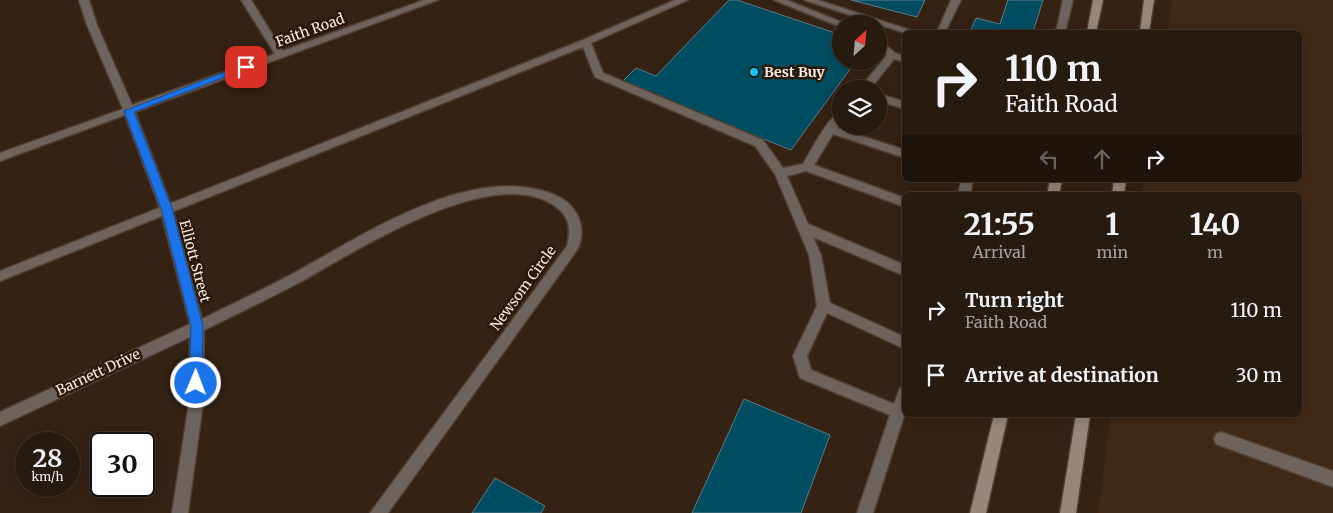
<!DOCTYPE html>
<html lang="en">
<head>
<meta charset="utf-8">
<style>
	:root { --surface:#271a0f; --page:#2f2318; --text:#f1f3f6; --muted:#a4a19e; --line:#43382f }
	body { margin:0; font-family:Merriweather,serif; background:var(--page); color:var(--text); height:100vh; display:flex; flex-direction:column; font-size:19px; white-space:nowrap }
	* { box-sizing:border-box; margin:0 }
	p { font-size:16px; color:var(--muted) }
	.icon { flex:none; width:28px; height:28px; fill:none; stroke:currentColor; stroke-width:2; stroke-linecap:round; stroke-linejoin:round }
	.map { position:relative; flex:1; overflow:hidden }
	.sheet { position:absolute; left:902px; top:192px; width:400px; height:225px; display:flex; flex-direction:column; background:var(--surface); border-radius:8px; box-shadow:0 2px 12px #0003,0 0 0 1px var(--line) }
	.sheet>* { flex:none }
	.guide { position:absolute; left:902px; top:30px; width:400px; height:152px; border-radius:8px; box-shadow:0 2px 12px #0003,0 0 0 1px var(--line); background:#271a0f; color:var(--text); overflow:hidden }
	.needle { width:32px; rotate:26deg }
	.buttons { position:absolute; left:832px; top:15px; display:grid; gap:10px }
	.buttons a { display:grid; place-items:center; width:55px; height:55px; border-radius:50%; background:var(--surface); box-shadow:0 2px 12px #0003,0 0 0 1px var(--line); font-size:25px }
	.speed { position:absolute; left:15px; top:432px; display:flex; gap:10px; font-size:25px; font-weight:700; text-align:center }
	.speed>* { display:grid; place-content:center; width:65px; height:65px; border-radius:50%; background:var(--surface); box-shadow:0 2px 12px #0003,0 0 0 1px var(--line); line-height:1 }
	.speed small { font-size:12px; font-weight:400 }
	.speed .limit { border:2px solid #111; border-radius:8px; background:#fff; color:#111 }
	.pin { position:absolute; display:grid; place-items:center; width:42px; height:42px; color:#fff; margin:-21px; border-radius:10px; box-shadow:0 2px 8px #0006 }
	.me { position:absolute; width:55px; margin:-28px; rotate:1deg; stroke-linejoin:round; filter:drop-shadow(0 0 4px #0008) }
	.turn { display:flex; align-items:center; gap:18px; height:105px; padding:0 20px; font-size:22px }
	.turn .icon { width:65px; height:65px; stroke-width:2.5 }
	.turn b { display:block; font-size:35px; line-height:42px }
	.lanes { display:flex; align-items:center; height:48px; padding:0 20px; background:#0003; justify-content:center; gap:25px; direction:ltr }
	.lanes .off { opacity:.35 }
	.eta { display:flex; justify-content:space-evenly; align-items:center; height:85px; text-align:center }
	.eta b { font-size:30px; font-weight:700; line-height:35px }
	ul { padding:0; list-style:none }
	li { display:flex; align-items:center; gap:15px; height:65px; padding:0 20px }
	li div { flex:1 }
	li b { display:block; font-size:19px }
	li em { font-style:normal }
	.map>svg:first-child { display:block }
	.built { fill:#402816 }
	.building { fill:#004c60; stroke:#5f7c87 }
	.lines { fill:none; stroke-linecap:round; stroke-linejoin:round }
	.service-casing { stroke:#503e31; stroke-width:3 }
	.minor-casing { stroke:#503e31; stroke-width:3 }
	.secondary-casing { stroke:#503e31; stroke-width:3 }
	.service { fill:#6e645d; fill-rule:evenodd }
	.minor { fill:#6e645d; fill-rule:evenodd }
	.secondary { fill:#96867b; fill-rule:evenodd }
	.route { fill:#1a73e8; stroke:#114b97 }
	.poi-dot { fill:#0ccafa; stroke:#2a180a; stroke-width:2 }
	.labels { text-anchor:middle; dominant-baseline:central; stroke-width:5; stroke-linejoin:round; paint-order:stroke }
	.street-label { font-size:14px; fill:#faede4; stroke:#2a180a }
	.poi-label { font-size:14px; font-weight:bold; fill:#faede4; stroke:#2a180a; text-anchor:start }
</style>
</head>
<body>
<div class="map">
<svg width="1333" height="513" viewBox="0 0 1333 513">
	<rect width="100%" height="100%" fill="#342214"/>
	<path class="built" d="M 1172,0 L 1333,0 L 1333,513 L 1098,513 L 1111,415 L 1300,415 L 1300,195 L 1142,195 L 1144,180 L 1300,180 L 1300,32 L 1167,32 Z"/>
	<path class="building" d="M 729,0 L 737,0 L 841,35 L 841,61 L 856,61 L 791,150 L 622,82 L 636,68 L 656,76 Z
		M 851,0 L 925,0 L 917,17 Z
		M 1008,0 L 1043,0 L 1033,32 L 970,32 L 976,18 L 1000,24 Z
		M 744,399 L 830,435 L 801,513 L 692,513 Z
		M 495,478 L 545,506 L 541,513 L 472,513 Z"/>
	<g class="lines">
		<defs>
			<path id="service" d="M 241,0 L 251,0 L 285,55 L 283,57 L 277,57 Z
				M 675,0 L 688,0 L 591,43 L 603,73 L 763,140 L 783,168 L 803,164 C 811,151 828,116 841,112 L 841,123 L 837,128 L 905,150 L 905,158 L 833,134 L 814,165 L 905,198 L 905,207 L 806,171 L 787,176 L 808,224 L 905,265 L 905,276 L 813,237 L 821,255 L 830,303 L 905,337 L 905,349 L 827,313 L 807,356 L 811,370 L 894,404 L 900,388 L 905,387 L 905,413 L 873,513 L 857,513 L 890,415 L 800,378 L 793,356 L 817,306 L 809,255 L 775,174 L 755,146 L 595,77 L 583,47 L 0,281 L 0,271 L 583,40 Z
				M 774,0 L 787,0 L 846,24 L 841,24 L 841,27 L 838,26 Z
				M 804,0 L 818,0 L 916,32 L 905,33 Z
				M 951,0 L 961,0 L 945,32 L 937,32 Z
				M 1063,0 L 1073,0 L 1065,32 L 1056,32 Z
				M 879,39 L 895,53 L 905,56 L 905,62 L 894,59 L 870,89 L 859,89 L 887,55 L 879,47 Z
				M 879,94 L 905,102 L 905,109 L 879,101 Z
				M 961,180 L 973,180 L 970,195 L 958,195 Z
				M 1221,432 L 1333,471 L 1333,487 L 1216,444 L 1214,439 L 1216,434 Z"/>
			<path id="minor" d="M 79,0 L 89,0 L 97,25 L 132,105 L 424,0 L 438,0 L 135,112 L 172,208 L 202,319 C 233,304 264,289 294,273 C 362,236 459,170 540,190 C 551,193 563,197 570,205 C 582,217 585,235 577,250 L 388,513 L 370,513 L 567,246 C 571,229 570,217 555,206 C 493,162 358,250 302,281 C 270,298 237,314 204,330 L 203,403 L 188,513 L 172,513 L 189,403 L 190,337 L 0,426 L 0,412 L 190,324 L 160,208 L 125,115 L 0,161 L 0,153 L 123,109 L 87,25 Z"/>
			<path id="secondary" d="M 1093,0 L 1103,0 L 1096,32 L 1087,32 Z
				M 1144,0 L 1154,0 L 1149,32 L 1140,32 Z
				M 1050,180 L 1062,180 L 1059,195 L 1047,195 Z
				M 1114,180 L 1126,180 L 1124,195 L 1112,195 Z
				M 994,415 L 1008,415 L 986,513 L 970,513 Z
				M 1076,415 L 1090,415 L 1076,513 L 1060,513 Z"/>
		</defs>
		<use href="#service" class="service-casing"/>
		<use href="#minor" class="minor-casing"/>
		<use href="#secondary" class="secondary-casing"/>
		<use href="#service" class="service"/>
		<use href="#minor" class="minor"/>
		<use href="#secondary" class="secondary"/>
	</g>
	<path class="route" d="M 243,65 L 251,67 L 134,112 L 172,208 L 203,326 L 202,383 L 200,387 L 196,389 L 191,387 L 189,383 L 191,326 L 161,208 L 124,111 Z"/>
	<circle class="poi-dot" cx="754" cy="72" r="5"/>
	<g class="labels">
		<g class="street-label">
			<text transform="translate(310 30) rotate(-20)">Faith Road</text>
			<text transform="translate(195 261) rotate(75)">Elliott Street</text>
			<text transform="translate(523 288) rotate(-54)">Newsom Circle</text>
			<text transform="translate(98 372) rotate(-25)">Barnett Drive</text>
		</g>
		<g class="poi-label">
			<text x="764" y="72">Best Buy</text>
		</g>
	</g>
</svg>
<div class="buttons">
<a><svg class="needle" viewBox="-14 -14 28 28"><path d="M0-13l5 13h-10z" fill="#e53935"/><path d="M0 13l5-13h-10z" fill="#a4a19e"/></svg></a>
<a><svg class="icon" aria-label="layers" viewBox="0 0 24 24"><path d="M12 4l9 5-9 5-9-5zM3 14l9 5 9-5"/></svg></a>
</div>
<div class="speed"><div>28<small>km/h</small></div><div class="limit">30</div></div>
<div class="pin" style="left:246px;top:67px;background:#d93025"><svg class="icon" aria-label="arrive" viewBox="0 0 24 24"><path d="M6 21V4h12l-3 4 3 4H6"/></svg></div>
<svg class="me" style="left:196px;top:383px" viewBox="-20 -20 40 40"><circle r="17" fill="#1a73e8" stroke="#fff" stroke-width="3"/><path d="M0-11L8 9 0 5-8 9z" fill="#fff"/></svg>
<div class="guide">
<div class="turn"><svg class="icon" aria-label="right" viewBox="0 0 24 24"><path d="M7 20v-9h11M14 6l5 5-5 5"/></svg><div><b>110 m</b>Faith Road</div></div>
<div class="lanes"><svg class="icon off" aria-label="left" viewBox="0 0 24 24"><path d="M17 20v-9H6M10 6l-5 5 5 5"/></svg><svg class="icon off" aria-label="ahead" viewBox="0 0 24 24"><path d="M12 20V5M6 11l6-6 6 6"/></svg><svg class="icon" aria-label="right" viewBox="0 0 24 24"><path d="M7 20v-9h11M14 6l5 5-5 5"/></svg></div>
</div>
<section class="sheet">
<div class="eta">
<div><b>21:55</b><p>Arrival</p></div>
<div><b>1</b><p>min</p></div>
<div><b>140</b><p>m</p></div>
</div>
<ul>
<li><svg class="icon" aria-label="right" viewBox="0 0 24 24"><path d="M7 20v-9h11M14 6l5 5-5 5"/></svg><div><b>Turn right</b><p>Faith Road</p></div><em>110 m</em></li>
<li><svg class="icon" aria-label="arrive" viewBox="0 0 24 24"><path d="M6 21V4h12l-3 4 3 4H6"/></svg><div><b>Arrive at destination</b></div><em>30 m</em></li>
</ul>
</section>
</div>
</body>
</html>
